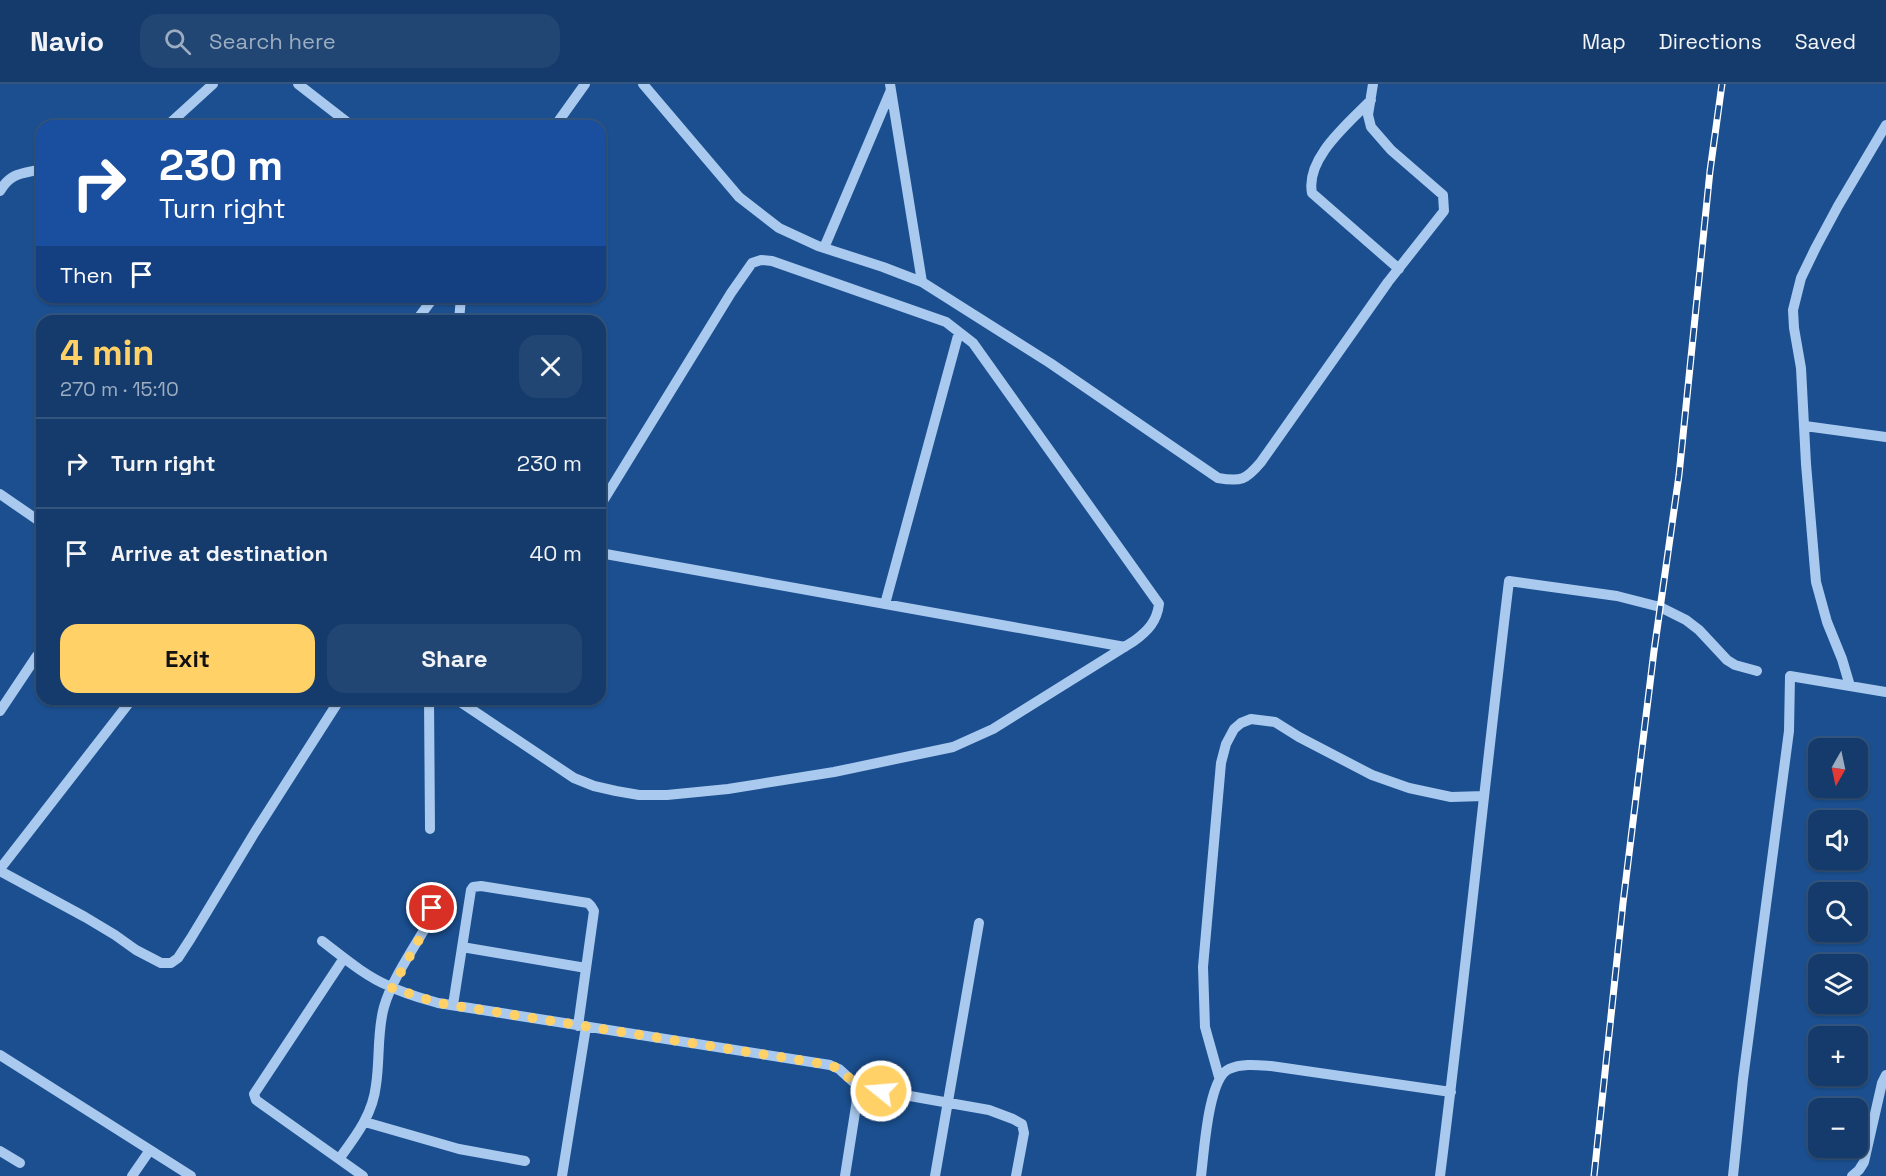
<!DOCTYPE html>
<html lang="en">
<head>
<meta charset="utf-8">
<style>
	:root { --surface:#143b6b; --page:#214673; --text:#f1f3f6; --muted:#9dadc1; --line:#33557e; --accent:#ffd166 }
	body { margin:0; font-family:"Space Grotesk",sans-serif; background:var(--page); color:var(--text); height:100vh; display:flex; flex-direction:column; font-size:22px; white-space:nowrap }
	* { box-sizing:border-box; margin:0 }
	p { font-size:20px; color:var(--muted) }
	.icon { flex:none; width:33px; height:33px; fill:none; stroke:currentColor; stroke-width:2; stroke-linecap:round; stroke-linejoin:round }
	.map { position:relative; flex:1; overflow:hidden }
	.drawer { position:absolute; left:36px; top:231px; width:570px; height:390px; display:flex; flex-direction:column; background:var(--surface); border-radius:18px; box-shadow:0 2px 4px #0004,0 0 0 2px var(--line) }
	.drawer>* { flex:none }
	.hud { position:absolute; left:36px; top:36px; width:570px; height:183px; border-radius:18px; box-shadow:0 2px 4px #0004,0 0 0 2px var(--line); background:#1a4fa0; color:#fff; overflow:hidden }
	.needle { width:39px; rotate:189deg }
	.controls { position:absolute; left:1808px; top:654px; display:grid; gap:12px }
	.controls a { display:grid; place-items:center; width:60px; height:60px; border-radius:12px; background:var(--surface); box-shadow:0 2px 4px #0004,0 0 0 2px var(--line); font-size:30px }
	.pin { position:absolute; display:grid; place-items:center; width:51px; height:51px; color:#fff; margin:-26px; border:3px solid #fff; border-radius:50%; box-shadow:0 2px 6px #0007 }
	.me { position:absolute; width:66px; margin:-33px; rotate:287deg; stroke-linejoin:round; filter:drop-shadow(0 0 4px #0008) }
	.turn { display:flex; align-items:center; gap:21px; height:126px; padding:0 24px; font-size:27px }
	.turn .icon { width:78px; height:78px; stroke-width:2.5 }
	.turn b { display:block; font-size:42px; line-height:51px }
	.then { display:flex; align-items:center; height:57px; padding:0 24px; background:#0003; gap:12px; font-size:22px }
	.round { display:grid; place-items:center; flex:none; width:63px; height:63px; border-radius:18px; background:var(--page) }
	.headline { display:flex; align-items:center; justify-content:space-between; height:102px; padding:0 24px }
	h1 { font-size:36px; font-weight:800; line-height:45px; color:var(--accent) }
	.action { display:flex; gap:12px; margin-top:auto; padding:12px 24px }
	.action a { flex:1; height:69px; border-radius:18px; background:var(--accent); color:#111; font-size:24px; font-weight:800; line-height:69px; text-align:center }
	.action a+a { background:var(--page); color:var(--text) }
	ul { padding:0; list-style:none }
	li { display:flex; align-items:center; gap:18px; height:90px; padding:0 24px; border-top:2px solid var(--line) }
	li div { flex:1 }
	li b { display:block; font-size:22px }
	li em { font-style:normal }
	header { display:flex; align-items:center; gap:36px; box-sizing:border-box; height:84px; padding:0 30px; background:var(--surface); border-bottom:2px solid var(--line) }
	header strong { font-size:28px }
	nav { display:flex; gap:33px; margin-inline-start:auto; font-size:21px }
	.search { width:420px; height:54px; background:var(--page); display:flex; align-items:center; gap:15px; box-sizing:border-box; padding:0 21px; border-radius:18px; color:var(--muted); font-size:22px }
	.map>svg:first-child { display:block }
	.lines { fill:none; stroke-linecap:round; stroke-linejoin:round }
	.minor { stroke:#a9c9ee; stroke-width:10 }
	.rail-casing { stroke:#fff; stroke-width:7 }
	.rail { stroke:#1b4f8f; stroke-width:4.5; stroke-dasharray:14; stroke-linecap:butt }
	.route { stroke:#ffd166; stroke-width:10; stroke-dasharray:0 18 }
</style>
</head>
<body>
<header>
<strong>Navio</strong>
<div class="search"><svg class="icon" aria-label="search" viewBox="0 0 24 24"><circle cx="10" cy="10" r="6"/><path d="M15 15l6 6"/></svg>Search here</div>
<nav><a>Map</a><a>Directions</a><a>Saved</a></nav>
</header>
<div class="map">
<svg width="1886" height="1092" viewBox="0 0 1886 1092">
	<rect width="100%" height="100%" fill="#1b4f8f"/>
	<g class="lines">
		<path class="minor" d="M 298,0 L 352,42
			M 643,0 L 739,113 L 779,144 L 818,162 L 883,183 L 922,198 L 1050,279 L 1218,394 C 1241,398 1246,396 1261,378 L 1388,198 L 1444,127 L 1443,111 L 1391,66 L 1371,43 L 1368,31 L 1373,0
			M 890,0 L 922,198
			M 1371,16 C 1349,39 1305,74 1312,109 L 1399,185
			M 167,42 L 213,0
			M 555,42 L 585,0
			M 0,107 C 11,88 22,90 42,85
			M 824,164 L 891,6
			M 416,237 L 434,213
			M 459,237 L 461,213
			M 1805,342 L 1886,353
			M 0,410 L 42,439
			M 600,469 L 1125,563
			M 885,520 L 959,248
			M 1850,602 L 1842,575 L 1827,538 L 1816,498 L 1806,380 L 1801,284 L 1794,244 L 1793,226 L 1801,194 L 1816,163 L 1838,122 L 1886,41
			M 429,615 L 430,745
			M 456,615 L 574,694 L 594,702 L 616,707 L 639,711 L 667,711 L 728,705 L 834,688 L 953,663 L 993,645 L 1134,557 C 1148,547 1157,537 1159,520 L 973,259 L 946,238 L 772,177 L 761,176 L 752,179 L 731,209 L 600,422
			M 0,627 L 36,573 L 42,566
			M 0,785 L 132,615
			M 0,787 L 85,833 L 115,851 L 136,866 L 161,879 L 171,879 L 178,874 L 191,854 L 255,748 L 340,615
			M 322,857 C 343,873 365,892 389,902 C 405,910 421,914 438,919 L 830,981 L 839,985 L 859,1003 L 989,1026 L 1013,1035 L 1022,1040 L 1024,1049 L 1016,1092
			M 462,863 L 586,884
			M 344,874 L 254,1010 L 256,1016 L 363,1092
			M 453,921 L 471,806 L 473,803 L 481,802 L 588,819 L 591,822 L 594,827 L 578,942
			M 0,971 L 191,1092
			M 1219,993 L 1205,943 L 1203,883 L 1221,679 L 1226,660 L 1234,645 L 1241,639 L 1251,635 L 1275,638 L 1299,653 L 1372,691 L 1409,704 L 1451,713 L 1484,712
			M 365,1038 L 459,1065 L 525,1077
			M 0,1067 L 20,1079
			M 339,1075 C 356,1052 373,1030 376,1001 C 380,976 377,947 384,923 C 392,895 415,862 430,836 L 432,824
			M 132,1092 L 150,1066
			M 562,1092 L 586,943
			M 845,1092 L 859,1003
			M 935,1092 L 979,839
			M 1201,1092 C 1204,1070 1208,994 1229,985 C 1242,979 1258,981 1271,982 L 1451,1008
			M 1440,1092 C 1465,894 1485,695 1509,497 L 1617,512 L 1660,523 L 1686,536 L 1699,546 L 1727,576 L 1735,581 L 1757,587
			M 1733,1092 L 1743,995 L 1789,647 L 1790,592 L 1886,608
			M 1852,1092 L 1859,1086 L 1864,1078 L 1882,999 L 1886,991"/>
		<defs>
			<path id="rail" d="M 1594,1092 L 1623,819 L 1654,567 L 1679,391 L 1710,87 L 1722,0"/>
		</defs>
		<use href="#rail" class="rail-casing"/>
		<use href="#rail" class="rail"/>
	</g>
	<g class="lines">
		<path class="route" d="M 432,824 L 430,836 L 392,904 L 438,919 L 830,981 L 839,985 L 859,1003 L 881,1007"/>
	</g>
</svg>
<div class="controls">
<a><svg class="needle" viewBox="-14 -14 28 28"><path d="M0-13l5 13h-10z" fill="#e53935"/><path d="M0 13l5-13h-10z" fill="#9dadc1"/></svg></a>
<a><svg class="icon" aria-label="sound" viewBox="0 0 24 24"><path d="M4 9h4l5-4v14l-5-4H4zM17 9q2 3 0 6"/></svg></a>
<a><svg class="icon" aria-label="search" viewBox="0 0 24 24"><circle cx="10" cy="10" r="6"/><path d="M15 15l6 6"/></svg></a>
<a><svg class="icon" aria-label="layers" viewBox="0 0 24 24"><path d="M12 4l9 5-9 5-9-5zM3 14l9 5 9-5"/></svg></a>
<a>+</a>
<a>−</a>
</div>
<div class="pin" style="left:432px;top:824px;background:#d93025"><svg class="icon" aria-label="arrive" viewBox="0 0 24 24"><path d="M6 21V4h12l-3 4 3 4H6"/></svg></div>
<svg class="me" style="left:881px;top:1007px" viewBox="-20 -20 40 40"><circle r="17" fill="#ffd166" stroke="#fff" stroke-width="3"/><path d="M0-11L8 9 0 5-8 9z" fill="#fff"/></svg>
<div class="hud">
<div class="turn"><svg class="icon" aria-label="right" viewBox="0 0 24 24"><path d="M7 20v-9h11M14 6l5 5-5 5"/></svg><div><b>230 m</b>Turn right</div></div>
<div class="then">Then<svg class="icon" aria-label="arrive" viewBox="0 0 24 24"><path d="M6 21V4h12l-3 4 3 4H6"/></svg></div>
</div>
<section class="drawer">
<div class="headline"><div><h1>4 min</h1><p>270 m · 15:10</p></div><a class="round"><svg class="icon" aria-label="close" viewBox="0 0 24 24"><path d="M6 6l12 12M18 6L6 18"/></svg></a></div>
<ul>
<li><svg class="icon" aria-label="right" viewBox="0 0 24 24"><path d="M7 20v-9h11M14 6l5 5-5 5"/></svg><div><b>Turn right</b></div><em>230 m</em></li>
<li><svg class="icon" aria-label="arrive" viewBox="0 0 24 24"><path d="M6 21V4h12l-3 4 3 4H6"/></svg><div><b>Arrive at destination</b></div><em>40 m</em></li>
</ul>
<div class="action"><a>Exit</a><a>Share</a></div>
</section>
</div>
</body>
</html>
